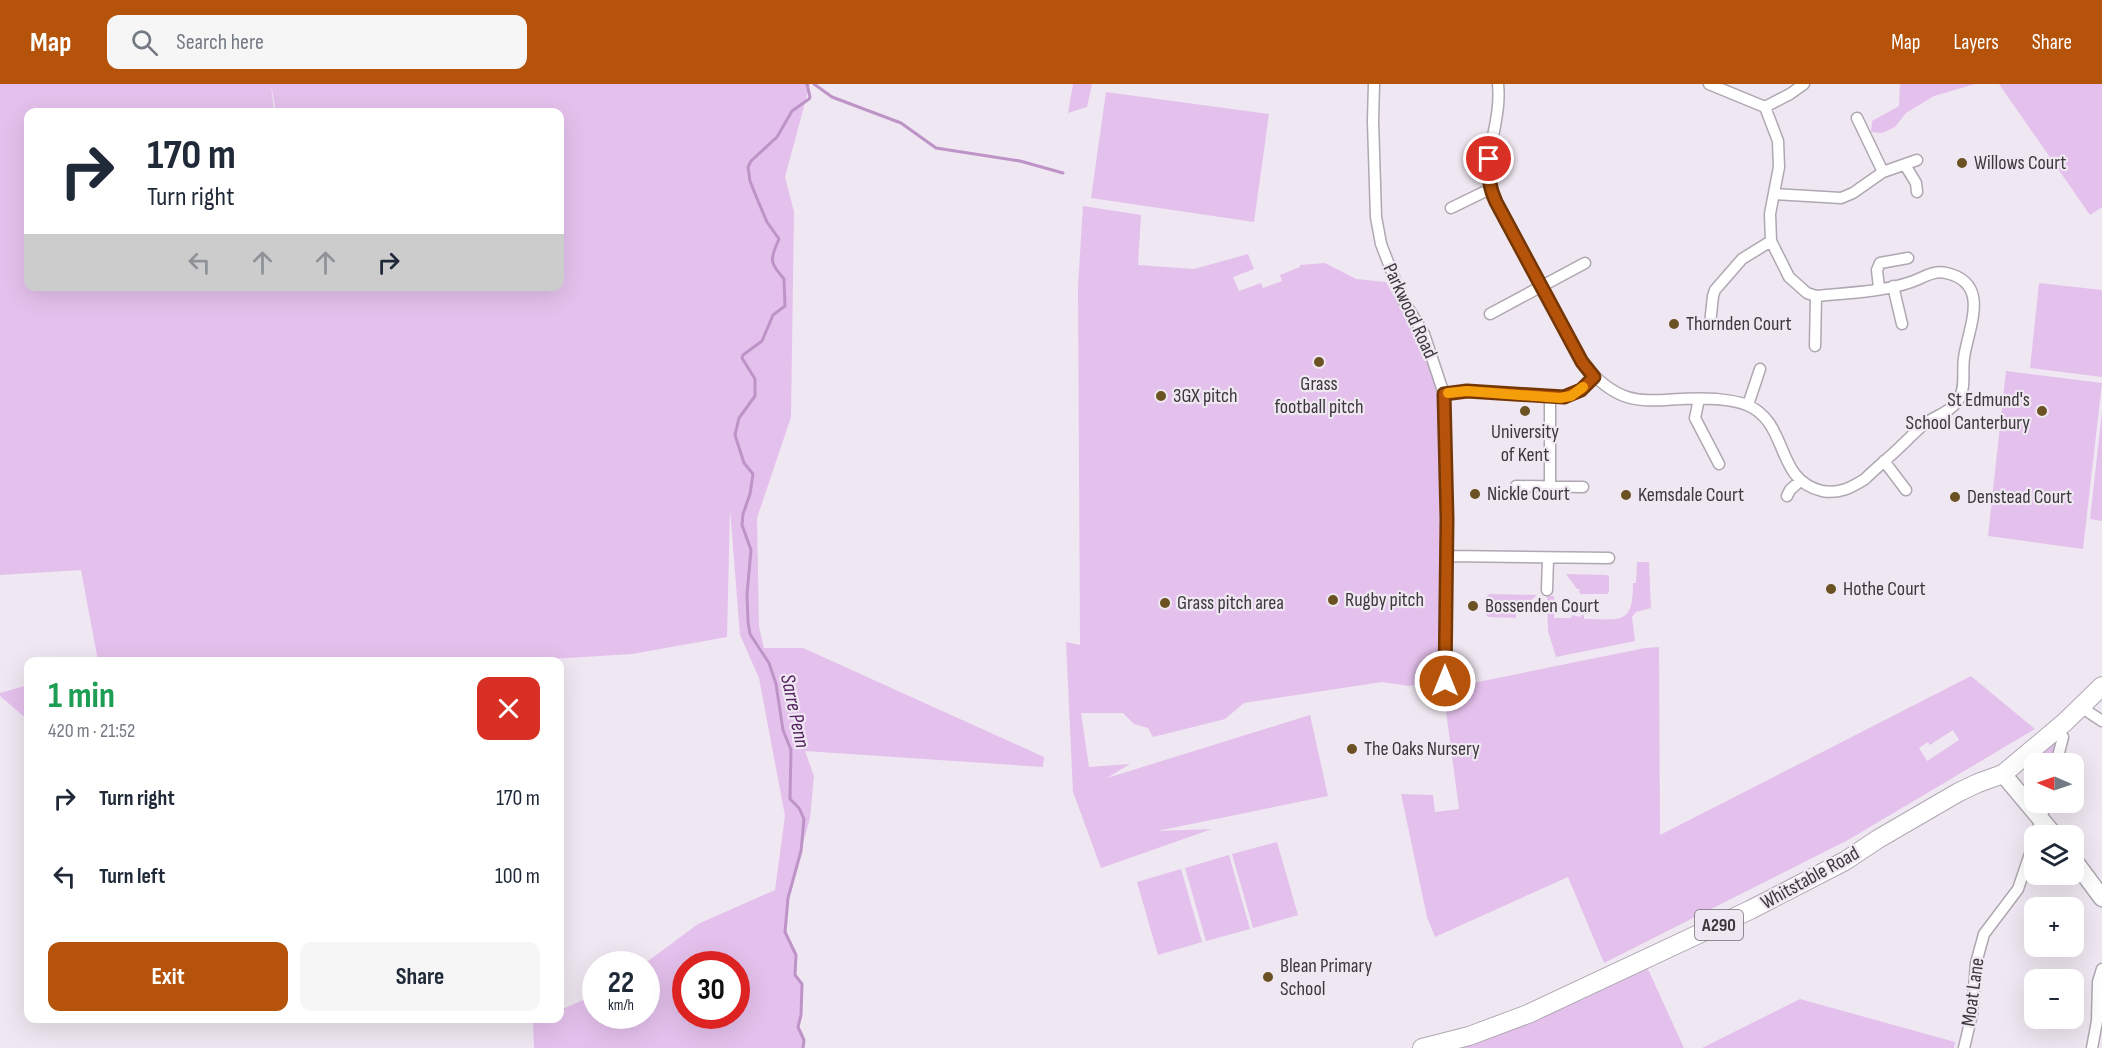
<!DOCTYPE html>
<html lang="en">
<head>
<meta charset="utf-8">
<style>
	:root { --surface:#fff; --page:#f6f6f7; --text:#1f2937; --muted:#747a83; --accent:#b45309 }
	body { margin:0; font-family:"Sofia Sans Condensed",sans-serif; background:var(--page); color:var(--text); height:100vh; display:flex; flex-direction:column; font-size:22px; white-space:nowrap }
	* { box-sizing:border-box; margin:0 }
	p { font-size:20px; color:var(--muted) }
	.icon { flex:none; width:33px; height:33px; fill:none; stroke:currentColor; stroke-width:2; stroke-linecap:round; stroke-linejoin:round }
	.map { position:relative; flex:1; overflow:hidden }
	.drawer { position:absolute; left:24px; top:573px; width:540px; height:366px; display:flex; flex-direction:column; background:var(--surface); border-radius:12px; box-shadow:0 6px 24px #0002 }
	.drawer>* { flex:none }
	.hud { position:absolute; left:24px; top:24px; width:540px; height:183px; border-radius:12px; box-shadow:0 6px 24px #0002; background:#fff; color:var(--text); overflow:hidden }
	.needle { width:39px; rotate:272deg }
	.controls { position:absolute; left:2024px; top:669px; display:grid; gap:12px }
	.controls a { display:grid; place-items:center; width:60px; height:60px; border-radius:12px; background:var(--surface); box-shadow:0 6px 24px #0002; font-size:30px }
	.speed { position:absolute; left:582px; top:867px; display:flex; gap:12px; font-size:30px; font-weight:700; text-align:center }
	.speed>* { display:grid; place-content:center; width:78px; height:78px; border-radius:50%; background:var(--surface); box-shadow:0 6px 24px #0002; line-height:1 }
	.speed small { font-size:15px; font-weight:400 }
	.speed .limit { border:9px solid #d22; background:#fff; color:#111 }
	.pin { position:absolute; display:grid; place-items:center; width:51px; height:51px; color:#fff; margin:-26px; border:3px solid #fff; border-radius:50%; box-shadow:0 2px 6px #0007 }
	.me { position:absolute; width:66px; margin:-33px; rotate:0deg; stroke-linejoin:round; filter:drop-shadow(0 0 4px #0008) }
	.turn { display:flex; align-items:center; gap:21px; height:126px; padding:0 24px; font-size:27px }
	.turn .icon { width:78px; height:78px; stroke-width:2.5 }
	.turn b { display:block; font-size:42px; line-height:51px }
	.lanes { display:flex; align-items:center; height:57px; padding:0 24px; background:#0003; justify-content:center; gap:30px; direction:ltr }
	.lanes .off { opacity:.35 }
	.round { display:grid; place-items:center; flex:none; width:63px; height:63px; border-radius:12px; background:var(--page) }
	.headline { display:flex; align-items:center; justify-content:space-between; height:102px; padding:0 24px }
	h1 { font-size:36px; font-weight:700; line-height:45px; color:#1e9e55 }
	.primary-button { display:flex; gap:12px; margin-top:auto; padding:12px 24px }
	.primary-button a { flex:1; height:69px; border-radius:12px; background:var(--accent); color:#fff; font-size:24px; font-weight:700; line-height:69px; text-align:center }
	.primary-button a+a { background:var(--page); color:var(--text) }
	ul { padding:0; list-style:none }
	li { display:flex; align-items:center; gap:18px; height:78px; padding:0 24px }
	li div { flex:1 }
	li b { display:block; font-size:22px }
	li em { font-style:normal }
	header { display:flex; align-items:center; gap:36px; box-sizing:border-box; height:84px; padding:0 30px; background:var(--accent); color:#fff }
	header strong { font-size:28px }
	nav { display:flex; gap:33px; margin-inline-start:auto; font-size:21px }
	.search { width:420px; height:54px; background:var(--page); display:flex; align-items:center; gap:15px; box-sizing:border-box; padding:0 21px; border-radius:12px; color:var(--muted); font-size:22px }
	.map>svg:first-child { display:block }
	.green { fill:#e4c1ec; fill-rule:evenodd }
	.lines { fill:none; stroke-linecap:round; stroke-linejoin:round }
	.stream { stroke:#be94c8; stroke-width:3 }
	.street-casing { stroke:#afa7b1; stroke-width:13 }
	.secondary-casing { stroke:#afa7b1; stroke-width:19 }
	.primary-casing { stroke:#afa7b1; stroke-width:20 }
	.street { stroke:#fff; stroke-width:10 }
	.secondary { stroke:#fff; stroke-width:16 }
	.primary { stroke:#fff; stroke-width:18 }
	.route-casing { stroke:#753606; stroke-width:15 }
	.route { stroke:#b45309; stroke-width:10 }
	.slow { stroke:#f59e0b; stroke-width:10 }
	.poi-dot { fill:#6b5223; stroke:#efe7f1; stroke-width:2 }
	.labels { text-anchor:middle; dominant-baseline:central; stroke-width:4.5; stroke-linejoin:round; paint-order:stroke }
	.shield { fill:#efe7f1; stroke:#726c72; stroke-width:1.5 }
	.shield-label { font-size:18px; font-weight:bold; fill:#3c383c }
	.poi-label { font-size:20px; fill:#3c383c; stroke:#efe7f1; text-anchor:start }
	.street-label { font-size:20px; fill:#3c383c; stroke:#efe7f1 }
	.water-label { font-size:21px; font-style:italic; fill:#562362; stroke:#efe7f1 }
</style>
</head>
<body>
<header>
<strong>Map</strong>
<div class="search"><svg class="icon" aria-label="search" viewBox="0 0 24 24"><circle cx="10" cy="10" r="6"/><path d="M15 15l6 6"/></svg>Search here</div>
<nav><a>Map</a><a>Layers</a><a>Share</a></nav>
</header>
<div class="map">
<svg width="2102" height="964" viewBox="0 0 2102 964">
	<rect width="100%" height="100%" fill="#efe7f1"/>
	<path class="green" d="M 0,0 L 810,0 L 785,93 L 794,128 L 791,333 L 757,434 L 759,543 L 764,564 L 803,564 L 1044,673 L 1043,683 L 805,667 L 814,692 L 810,734 L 788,814 L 785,848 L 796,871 L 795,891 L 802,900 L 801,931 L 798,943 L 804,956 L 803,964 L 534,964 L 533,938 L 542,935 L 560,934 L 560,926 L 595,911 L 596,932 L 646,932 L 646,880 L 644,880 L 698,840 L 775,806 L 785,732 L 759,594 L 740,551 L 730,425 L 727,553 L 632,570 L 519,577 L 98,577 L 81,486 L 0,491 ZM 271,1 L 276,28 L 560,28 L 560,202 L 28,202 L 28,28 L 274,28 ZM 686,880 L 736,880 L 736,932 L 686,932 Z
		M 1073,0 L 1092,0 L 1087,23 L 1068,29 Z
		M 1900,0 L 1975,0 L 1934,12 L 1906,29 L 1895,43 L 1882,49 L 1871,48 L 1872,37 L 1899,22 Z
		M 1999,0 L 2102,0 L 2102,123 L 2090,131 Z
		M 1106,8 L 1269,30 L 1254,138 L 1091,114 Z
		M 1083,122 L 1141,131 L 1138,181 L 1194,185 L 1248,170 L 1254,185 L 1233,193 L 1239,207 L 1261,199 L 1263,204 L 1282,197 L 1280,191 L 1300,183 L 1300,181 L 1325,179 L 1356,195 L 1386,198 C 1410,242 1435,278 1440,330 L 1440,583 L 1435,595 L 1428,598 L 1409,602 L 1382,598 L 1244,619 L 1225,635 L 1153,653 L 1148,644 L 1134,640 L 1123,629 L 1081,629 L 1089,683 L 1130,680 L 1107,694 L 1310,631 L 1328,712 L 1157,747 L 1212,745 L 1101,784 L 1073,708 L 1066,558 L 1080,561 L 1078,202 Z
		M 2039,199 L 2102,206 L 2102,293 L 2030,284 Z
		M 2006,287 L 2102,299 L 2083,465 L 1988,452 Z
		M 2102,328 L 2102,437 L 2090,435 Z
		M 1637,478 L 1649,478 L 1651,524 L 1636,528 L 1632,533 L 1635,557 L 1556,573 L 1548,547 L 1547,512 L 1554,512 L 1554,534 L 1571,534 L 1572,531 L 1580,533 L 1581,531 L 1584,531 L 1584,535 C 1621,535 1633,542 1633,499 L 1636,499 Z
		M 1566,490 L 1607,491 L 1609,493 L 1609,508 L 1607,510 L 1580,510 L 1579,505 L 1577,505 Z
		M 1489,510 L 1537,511 L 1516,529 L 1516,534 L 1489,533 L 1486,531 L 1486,514 Z
		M 1659,563 L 1660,751 L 1971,592 L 2035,645 L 1848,756 L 1604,879 L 1568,793 L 1435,853 L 1427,833 L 1401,710 L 1433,711 L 1435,728 L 1459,725 L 1443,605 L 1645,564 ZM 1953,646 L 1959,656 L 1927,677 L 1919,664 L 1928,658 L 1930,661 Z
		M 28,601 L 28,636 L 0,612 L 0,609 Z
		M 2058,651 L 2051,679 L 2034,680 L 2034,715 L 2028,704 L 2028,698 L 2024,690 L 2027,681 Z
		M 1277,758 L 1298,831 L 1253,844 L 1232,770 Z
		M 1229,771 L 1250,845 L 1206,857 L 1185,784 Z
		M 1181,785 L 1202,858 L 1158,871 L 1137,798 Z
		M 1647,883 L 1684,964 L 1454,964 Z
		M 1800,915 L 1955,958 L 1954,964 L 1702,964 Z"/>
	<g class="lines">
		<path class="stream" d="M 814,0 L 832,13 L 901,39 L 936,64 L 1020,77 L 1063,89
			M 803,964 L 804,956 L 798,943 L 801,931 L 802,900 L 795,891 L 796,871 L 785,848 L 788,814 L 801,767 L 804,735 L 799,724 L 790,715 L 791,666 L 783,646 L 776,600 L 769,579 L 750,550 L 748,538 L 747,510 L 751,466 L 742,441 L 743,430 L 750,410 L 753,390 L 744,379 L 735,351 L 739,334 L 755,312 L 755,295 L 742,274 L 743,271 L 762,257 L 773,231 L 785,222 L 784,195 C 770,178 769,177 779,155 L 767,138 L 758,117 L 750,97 L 748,83 L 751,77 L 777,53 L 792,27 L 809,15 L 810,13 L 807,0"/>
		<defs>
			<path id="street" d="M 1374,0 L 1373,37 L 1376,133 L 1381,160 L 1402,214 L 1424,250 L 1444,310 L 1447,435 L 1445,597
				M 1498,0 C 1502,37 1483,69 1490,105 L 1582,278 C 1628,335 1655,310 1716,315 C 1726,316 1737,317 1747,321 C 1790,339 1774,396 1822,407 C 1839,410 1851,404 1865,395 C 1877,383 1890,373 1902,361 C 1910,354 1917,345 1926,339 C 1937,331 1951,328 1959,315 C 1966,303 1962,288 1964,274 C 1968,244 1992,199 1946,189 C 1933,186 1923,194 1911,198 C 1883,208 1845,209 1816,212 L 1807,209 L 1789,193 L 1771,157 L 1770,130 L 1779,83 L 1778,57 L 1765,23 L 1709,0
				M 1765,23 L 1790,10 L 1804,0
				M 1857,34 L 1883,88
				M 1905,81 L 1916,99 L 1917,108
				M 1775,110 L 1841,114 L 1853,109 L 1883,88 L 1917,76
				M 1451,124 L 1490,105
				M 1893,202 L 1902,240
				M 1879,204 L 1877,186 L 1880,179 L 1908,174
				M 1490,230 L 1585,179
				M 1710,240 L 1713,212 L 1715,206 L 1742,175 L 1771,157
				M 1815,262 L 1816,212
				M 1444,310 L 1467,307 L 1564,313 L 1581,306 L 1594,293
				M 1699,315 L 1695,334 L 1719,380
				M 1748,321 L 1760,285
				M 1884,377 L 1906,406
				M 1516,402 L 1583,403
				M 1550,403 L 1550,313
				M 1787,412 L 1790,406 L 1800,397
				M 1447,472 L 1609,474
				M 1547,506 L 1548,474
				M 2081,623 L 2102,637
				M 2056,680 L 2063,653
				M 2036,752 L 2046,718
				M 1964,964 L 1972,930 L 1976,879 L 1984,850 L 2018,805 L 2034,758
				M 2092,964 L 2097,937 L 2098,898 L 2102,885"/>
			<path id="secondary" d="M 2003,690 L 2055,752
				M 2073,775 L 2102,814"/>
			<path id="primary" d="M 1422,964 L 1469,952 L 1528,930 L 1750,826 L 1845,777 L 1878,755 L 1959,708 L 1978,699 L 2003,690 L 2065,638 L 2102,602"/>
		</defs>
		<use href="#street" class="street-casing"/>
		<use href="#secondary" class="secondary-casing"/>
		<use href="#primary" class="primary-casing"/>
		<use href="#street" class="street"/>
		<use href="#secondary" class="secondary"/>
		<use href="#primary" class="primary"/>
	</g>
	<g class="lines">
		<defs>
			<path id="route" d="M 1445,597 L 1447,435 L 1444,310 L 1467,307 L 1564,313 L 1581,306 L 1594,293 L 1582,278 L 1496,118 C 1489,103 1488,91 1489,75"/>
		</defs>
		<use href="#route" class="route-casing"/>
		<use href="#route" class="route"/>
		<path class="slow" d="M 1448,309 L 1467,307 L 1560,314 L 1571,312 L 1583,303"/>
	</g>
	<g class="poi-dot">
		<circle cx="1962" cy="79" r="6"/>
		<circle cx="1674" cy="240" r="6"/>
		<circle cx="1319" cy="278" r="6"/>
		<circle cx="1161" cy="312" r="6"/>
		<circle cx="1525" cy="327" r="6"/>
		<circle cx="2042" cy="327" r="6"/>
		<circle cx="1475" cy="410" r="6"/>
		<circle cx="1626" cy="411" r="6"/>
		<circle cx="1955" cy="413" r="6"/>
		<circle cx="1831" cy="505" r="6"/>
		<circle cx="1333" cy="516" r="6"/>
		<circle cx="1165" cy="519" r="6"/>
		<circle cx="1473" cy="522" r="6"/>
		<circle cx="1352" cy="665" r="6"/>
		<circle cx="1268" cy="893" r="6"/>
	</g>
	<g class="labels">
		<rect class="shield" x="1695" y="826" width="48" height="30" rx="4.5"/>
		<g class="shield-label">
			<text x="1719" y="841">A290</text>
		</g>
		<g class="poi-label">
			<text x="1974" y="79">Willows Court</text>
			<text x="1686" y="240">Thornden Court</text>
			<text x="1319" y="300" text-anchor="middle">Grass<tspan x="1319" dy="23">football pitch</tspan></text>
			<text x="1173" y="312">3GX pitch</text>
			<text x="2030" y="316" text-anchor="end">St Edmund's<tspan x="2030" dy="23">School Canterbury</tspan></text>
			<text x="1525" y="348" text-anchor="middle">University<tspan x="1525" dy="23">of Kent</tspan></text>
			<text x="1487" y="410">Nickle Court</text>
			<text x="1638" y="411">Kemsdale Court</text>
			<text x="1967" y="413">Denstead Court</text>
			<text x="1843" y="505">Hothe Court</text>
			<text x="1345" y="516">Rugby pitch</text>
			<text x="1177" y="519">Grass pitch area</text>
			<text x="1485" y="522">Bossenden Court</text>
			<text x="1364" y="665">The Oaks Nursery</text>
			<text x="1280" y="882">Blean Primary<tspan x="1280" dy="23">School</tspan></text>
		</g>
		<g class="street-label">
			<text transform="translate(1410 227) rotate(65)">Parkwood Road</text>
			<text transform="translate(1810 794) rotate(-29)">Whitstable Road</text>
			<text transform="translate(1973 908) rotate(-82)">Moat Lane</text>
		</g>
		<g class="water-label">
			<text transform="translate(795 627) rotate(78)">Sarre Penn</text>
		</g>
	</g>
</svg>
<div class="controls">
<a><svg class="needle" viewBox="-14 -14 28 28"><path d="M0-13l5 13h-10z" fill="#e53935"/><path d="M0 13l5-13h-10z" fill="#747a83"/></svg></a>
<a><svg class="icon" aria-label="layers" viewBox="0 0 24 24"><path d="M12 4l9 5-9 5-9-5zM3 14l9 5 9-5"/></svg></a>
<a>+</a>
<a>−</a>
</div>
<div class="speed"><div>22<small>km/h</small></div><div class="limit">30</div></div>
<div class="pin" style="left:1489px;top:75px;background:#d93025"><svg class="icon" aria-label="arrive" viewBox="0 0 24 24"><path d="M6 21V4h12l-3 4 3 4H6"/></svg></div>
<svg class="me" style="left:1445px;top:597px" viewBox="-20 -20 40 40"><circle r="17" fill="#b45309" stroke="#fff" stroke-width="3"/><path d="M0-11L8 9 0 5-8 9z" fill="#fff"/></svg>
<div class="hud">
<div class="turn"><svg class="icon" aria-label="right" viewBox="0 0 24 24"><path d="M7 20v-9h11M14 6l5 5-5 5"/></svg><div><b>170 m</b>Turn right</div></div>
<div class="lanes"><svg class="icon off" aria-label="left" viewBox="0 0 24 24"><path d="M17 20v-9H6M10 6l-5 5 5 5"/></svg><svg class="icon off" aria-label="ahead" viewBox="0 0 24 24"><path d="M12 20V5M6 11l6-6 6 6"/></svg><svg class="icon off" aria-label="ahead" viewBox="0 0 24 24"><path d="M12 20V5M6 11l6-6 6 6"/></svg><svg class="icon" aria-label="right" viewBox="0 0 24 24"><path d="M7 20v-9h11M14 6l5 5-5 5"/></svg></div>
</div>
<section class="drawer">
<div class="headline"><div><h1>1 min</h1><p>420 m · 21:52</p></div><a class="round" style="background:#d93025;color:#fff"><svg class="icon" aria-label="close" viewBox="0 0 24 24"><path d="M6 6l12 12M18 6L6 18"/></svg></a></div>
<ul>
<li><svg class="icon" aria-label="right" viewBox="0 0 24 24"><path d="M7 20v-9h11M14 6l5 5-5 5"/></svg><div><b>Turn right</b></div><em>170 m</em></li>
<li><svg class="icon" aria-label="left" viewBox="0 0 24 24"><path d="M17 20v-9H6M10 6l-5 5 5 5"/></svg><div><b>Turn left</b></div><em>100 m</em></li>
</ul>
<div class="primary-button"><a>Exit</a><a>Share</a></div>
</section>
</div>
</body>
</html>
